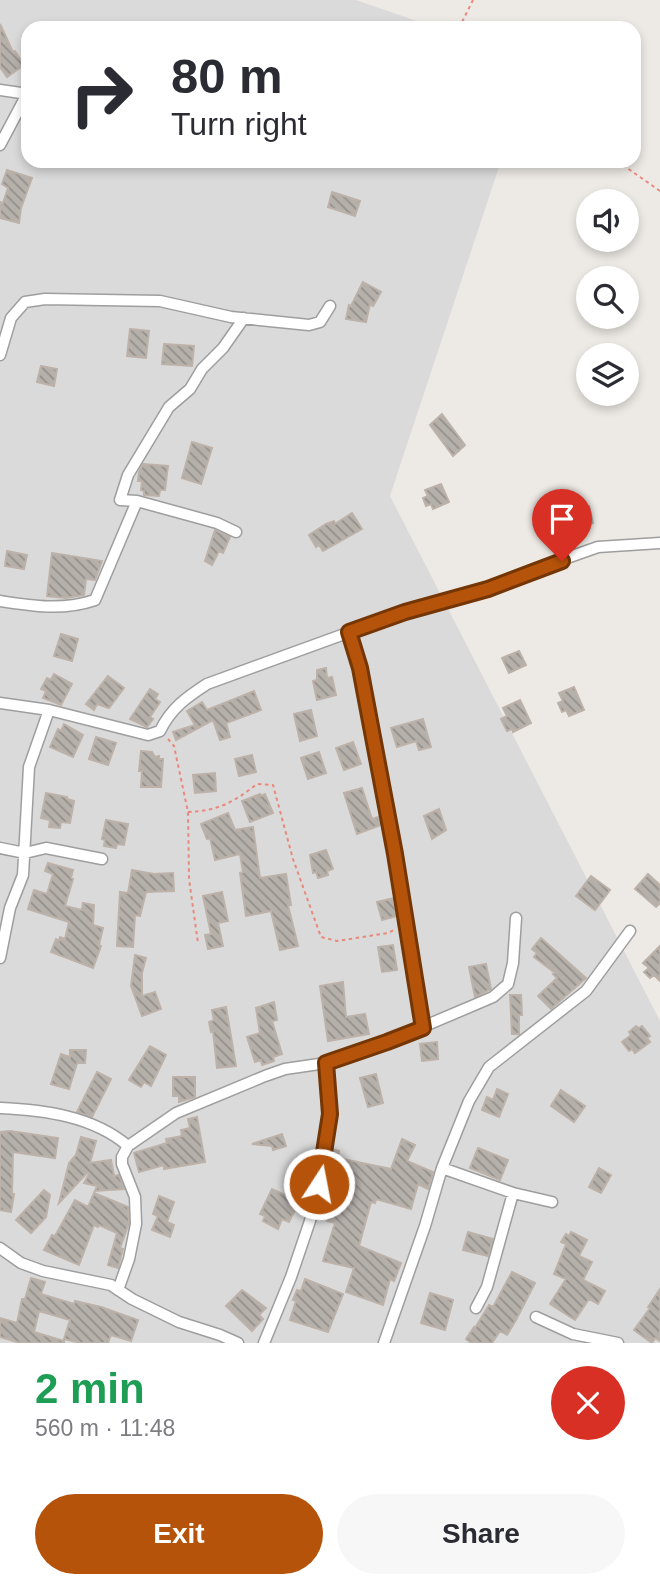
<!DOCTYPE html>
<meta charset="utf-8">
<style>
:root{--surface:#fff;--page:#f7f7f7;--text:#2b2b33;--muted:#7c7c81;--accent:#b45309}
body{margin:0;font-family:Arial,sans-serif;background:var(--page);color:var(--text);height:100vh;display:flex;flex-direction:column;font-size:26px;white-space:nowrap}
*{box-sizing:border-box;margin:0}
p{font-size:23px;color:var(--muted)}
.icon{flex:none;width:38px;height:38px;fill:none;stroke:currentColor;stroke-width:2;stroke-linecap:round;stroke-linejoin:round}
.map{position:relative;height:1343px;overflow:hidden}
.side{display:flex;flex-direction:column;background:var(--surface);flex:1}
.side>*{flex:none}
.top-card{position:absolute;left:21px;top:21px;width:620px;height:147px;border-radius:21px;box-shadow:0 4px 10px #0003;background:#fff;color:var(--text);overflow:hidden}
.fabs{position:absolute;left:576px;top:189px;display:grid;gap:14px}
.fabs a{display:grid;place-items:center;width:63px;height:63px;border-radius:50%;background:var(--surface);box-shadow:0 4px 10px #0003;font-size:35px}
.pin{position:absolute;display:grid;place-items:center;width:60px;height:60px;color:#fff;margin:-72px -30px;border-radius:50% 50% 50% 0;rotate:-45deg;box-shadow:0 0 7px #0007}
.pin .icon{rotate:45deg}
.me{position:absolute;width:77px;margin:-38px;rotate:11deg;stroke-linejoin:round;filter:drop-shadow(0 0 5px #0008)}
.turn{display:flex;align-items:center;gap:24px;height:147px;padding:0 35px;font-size:32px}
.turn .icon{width:91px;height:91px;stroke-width:2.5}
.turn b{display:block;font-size:49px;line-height:60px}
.round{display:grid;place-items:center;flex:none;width:74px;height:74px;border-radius:37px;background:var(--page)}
.overview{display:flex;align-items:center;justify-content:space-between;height:119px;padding:0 35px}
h1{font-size:42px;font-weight:600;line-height:52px;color:#1e9e55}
.primary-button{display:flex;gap:14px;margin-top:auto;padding:14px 35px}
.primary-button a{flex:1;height:80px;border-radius:42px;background:var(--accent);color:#fff;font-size:28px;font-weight:600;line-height:80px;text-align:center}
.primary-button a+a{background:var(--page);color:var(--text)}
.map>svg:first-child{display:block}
</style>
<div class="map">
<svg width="660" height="1343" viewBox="0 0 660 1343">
<defs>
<pattern id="building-back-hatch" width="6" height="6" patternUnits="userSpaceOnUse" patternTransform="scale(1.75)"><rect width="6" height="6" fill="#b6b0ab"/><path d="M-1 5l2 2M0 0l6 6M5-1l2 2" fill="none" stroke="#938f8b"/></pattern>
</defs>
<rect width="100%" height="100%" fill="#edeae5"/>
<path fill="#dbdada" d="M0,0H356L437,28H28V161H501L390,496L660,1021V1343H0Z"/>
<path fill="url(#building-back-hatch)" stroke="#bdb2a9" stroke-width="2" d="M0,24L13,52L15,51L24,65L7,77L0,67Z
M7,170L32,178L21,208L19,223L0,218V202L3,203L8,188L2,184Z
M332,192L360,201L355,216L328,207Z
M363,282L381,292L373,306L370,304L366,322L346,319L349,305L351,306Z
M130,329L149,331L146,358L127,356Z
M164,344L194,346L192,366L162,364Z
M41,366L57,369L54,386L37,382Z
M442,414L465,445L453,456L430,425Z
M192,442L212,448L201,484L182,478Z
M143,464L168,466L165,490H160L159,496L144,495V491L141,490L142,481H138L139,472Z
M441,484L449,502L433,509L431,504L426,506L423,498L428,496L425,490Z
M585,506H589L593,523L589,524L590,528L565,532L561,519L566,518L564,510Z
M352,513L362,529L323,551L319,545L316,547L309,535L326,524L334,521L335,524Z
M215,530L230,537L223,553L219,551L212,565L205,561Z
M7,551L27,555L24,569L5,566Z
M52,553L102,561L95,580L86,579L84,595L66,598L47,596Z
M61,634L78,639L72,661L54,656Z
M519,651L526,665L509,673L502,658Z
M326,668L327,678L332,677L336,695L317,700L313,681L317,680V670Z
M54,674L72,684L61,705L43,698L46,691L41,689L47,678L51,680Z
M108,676L124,688L109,708L97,704L94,710L86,704Z
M574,687L584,710L569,716L566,710L562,712L558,703L563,701L559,693Z
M150,689L158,694L155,699L160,702L150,717L153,719L147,727L130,719Z
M254,691L261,710L226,723L230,737L220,740L213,720L176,740L173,732L195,725L187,711L202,702L207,710Z
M520,700L531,723L513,732L512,729L507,731L501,719L507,716L503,708Z
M311,710L317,736L300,741L294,714Z
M423,719L431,747L419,750L416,741L397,747L391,728Z
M64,724L83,735L73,757L50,747L58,729L61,731Z
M96,737L116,743L108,765L89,759Z
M353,742L361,764L344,770L336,748Z
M141,751L152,752L155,757L159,756V759H163L161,787H141L142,771H139Z
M319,752L326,773L308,779L301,758Z
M252,755L256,772L239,776L235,759Z
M215,773L216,791L195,793L193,775Z
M362,788L372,819L378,817L381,825L357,834L344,793Z
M46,793L67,797V799L74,801L70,823L61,822L60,828L49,827L50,820L41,818Z
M260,794L261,796L265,794L273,813L250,822L242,801Z
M439,809L446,830L432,839L424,816Z
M228,813L235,830L253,827L260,878L286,874L291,905H288L298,946L280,950L271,911L246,916L240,873L243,872L240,854L215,860L210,838L207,839L201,824Z
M106,820L128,824L124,845L117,844L116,848L104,846L105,840L102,839Z
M326,850L333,869L327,871L328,875L318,878L316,872L313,873L310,855Z
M48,863L73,870L71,878L73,879L65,906L82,910L83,903L94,905L93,925L103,928L99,945L101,946L93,968L51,952L56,939L59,941L60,937L65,939L69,922L28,909L34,890L47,894L53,874L45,871Z
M132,870L154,874L173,873L174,891L146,892L140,916L135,915L133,947L117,946L120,892L128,893Z
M648,874L660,885V903L656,907L635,889Z
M591,876L610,890L595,910L576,896Z
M222,892L228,921L218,923L223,946L208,949L205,935L211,934L203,896Z
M394,898L397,916L382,920L377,902Z
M541,938L586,978L551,1009L538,996L557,978L553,974L555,973L534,957L537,953L532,949Z
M393,945L397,970L382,972L378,947Z
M660,946V981L654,975L650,978L644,972L649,968L643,963Z
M135,955L146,958L142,973V996L155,992L161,1009L142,1016L131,986Z
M486,964L491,989L475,997L469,967Z
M343,982L346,1017L365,1014L369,1034L328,1041L320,986Z
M510,995H521L522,1015H519V1034H512Z
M274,1002L277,1020L272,1021L282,1054L273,1057L274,1061L262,1065L261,1060L255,1062L247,1037L260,1033L256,1008Z
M226,1007L236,1066L217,1068L213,1031L211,1032L209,1022L214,1020L212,1010Z
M636,1026L639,1028L642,1026L650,1036L647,1038L650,1042L635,1053L632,1049L629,1051L622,1042L631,1035L629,1032Z
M437,1042L438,1059L422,1061L420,1044Z
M150,1046L166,1055L151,1086L144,1082L141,1087L129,1080Z
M70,1050H86L85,1063H77L69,1089L51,1084L61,1054L70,1057Z
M97,1072L111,1079L92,1117L77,1112Z
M376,1074L383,1103L368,1107L360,1078Z
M173,1077H195V1097L179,1102V1096H173Z
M497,1089L508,1094L499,1117L482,1110L487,1097L493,1100Z
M561,1090L585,1106L574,1122L551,1106Z
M197,1117L205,1162L164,1169V1165L139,1172L134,1153L167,1143L166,1139L182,1136L181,1130L190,1128L188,1119Z
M10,1131L58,1138L55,1158L13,1152L12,1194H14L11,1212L0,1210V1132Z
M282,1134L286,1146L273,1150L272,1146L252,1144Z
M81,1137L96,1141L90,1163L111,1160L114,1176L119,1175L124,1189L95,1191L97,1186L84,1183L89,1174L87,1173L59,1203L69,1163L76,1155Z
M402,1139L415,1145L407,1161L433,1172L428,1189L418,1184L411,1209L376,1199L375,1203L371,1202L359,1246L401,1263L394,1281L390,1279L383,1305L346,1292L354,1268L323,1261L335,1223L327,1221L334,1195L345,1198L350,1178L328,1173L332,1149L339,1151L338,1158L391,1169Z
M478,1148L508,1160L500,1180L470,1168Z
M294,1164L313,1169L310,1191L300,1188L291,1206L296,1208L289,1222L282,1219L278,1229L263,1221L265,1216L260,1214L272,1189L285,1195Z
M599,1168L611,1175L601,1193L589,1187Z
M44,1190L50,1195L46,1217L31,1233L16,1220Z
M94,1193L128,1207L129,1223L120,1248L123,1249L118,1268L108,1265L117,1233L99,1225L98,1227L94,1225L79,1265L44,1250L52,1235L55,1236L75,1200L88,1207Z
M159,1196L174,1202L167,1222L174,1225L170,1237L152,1230L158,1216L153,1214Z
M468,1232L493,1239L488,1256L463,1250Z
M571,1232L587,1240L579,1256L592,1262L583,1280L605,1291L598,1304L589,1299L575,1320L550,1304L566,1279L554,1274L566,1244L561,1242L566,1234L569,1236Z
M512,1272L535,1283L516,1320L507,1335L500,1331L492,1343H471L466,1339L474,1327L475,1328L489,1305L493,1307Z
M31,1278L45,1282L41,1294L74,1304L75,1301L101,1307L138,1320L131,1341L111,1335L108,1343H80L64,1339L70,1320L39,1311L34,1332L64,1341V1343H20L0,1337V1318L17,1323L22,1299H25Z
M305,1279L343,1294L328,1332L290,1320L296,1301L293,1300L297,1290L301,1291Z
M660,1289V1341L655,1338L652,1343L634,1330L650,1308L648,1307Z
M242,1290L266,1308L259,1315L263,1319L252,1331L226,1306Z
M430,1293L453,1300L445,1330L421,1323Z"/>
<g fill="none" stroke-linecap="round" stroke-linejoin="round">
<g stroke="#9e9e9e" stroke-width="13">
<path id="street" d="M0,90L28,94
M0,145L27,94
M0,355L11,318L25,302L45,299L160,301L231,317L309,325L320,322L330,306
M137,501L120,500L128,475L169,407L190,389L202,369L223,348L244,318
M0,601C32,606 63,611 95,600L137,501L217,523L236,532
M349,633L360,669L395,854L423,1028
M0,703L49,710L148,735L160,731C171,708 187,697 207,684L405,612L488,589L527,572L598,547L660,543
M0,848L25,853L46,848L102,859
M0,958L10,908L23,875L29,767L49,710
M0,1108C44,1110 93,1116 128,1146
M442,1168L513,1193L552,1202
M0,1248L21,1263L43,1271L111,1285L132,1299L179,1322L220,1335L238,1343
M118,1290L129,1259L136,1224L135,1197L122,1164V1157L128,1146L176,1113L265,1076L285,1069L326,1063L387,1042L493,997L508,984L513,963L516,918
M476,1308L487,1287L513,1193
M536,1317L573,1334L618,1343
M264,1343L291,1277L314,1209L330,1113L326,1063
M384,1343L425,1226L442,1168L469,1101L489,1067L586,991L630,931"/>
</g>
<path stroke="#e8897b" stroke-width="2" stroke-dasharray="3.5 3.5" stroke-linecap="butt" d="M459,28L473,0
M617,161L660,191
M168,739L174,746L188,812L189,879L198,943
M188,812C218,811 234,802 257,784L273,785L293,859L321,937L337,941L388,933L396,929"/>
<use href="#street" stroke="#fff" stroke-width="10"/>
</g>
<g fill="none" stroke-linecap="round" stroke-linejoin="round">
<g stroke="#753606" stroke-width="18">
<path id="route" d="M319,1184L330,1114L326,1063L387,1042L423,1028L395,854L360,668L349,632L405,612L488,589L562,561"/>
</g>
<use href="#route" stroke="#b45309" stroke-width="12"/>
</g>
</svg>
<div class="fabs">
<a><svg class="icon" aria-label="sound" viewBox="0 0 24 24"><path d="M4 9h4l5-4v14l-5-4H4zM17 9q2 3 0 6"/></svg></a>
<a><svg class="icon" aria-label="search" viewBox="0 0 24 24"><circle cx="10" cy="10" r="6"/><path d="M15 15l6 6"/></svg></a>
<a><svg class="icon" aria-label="layers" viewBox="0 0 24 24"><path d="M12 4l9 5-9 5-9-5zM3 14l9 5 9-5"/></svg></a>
</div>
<div class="pin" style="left:562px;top:561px;background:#d93025"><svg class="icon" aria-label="arrive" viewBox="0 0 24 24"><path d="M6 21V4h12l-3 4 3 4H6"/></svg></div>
<svg class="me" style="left:319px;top:1184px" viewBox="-20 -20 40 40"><circle r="17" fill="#b45309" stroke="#fff" stroke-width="3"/><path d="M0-11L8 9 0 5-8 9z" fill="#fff"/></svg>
<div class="top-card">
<div class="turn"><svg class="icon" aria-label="right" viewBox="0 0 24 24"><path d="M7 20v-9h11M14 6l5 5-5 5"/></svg><div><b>80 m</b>Turn right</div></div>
</div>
</div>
<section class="side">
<div class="overview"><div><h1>2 min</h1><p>560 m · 11:48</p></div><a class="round" style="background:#d93025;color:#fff"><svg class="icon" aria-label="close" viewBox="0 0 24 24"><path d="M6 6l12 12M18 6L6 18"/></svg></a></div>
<div class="primary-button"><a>Exit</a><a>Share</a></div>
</section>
